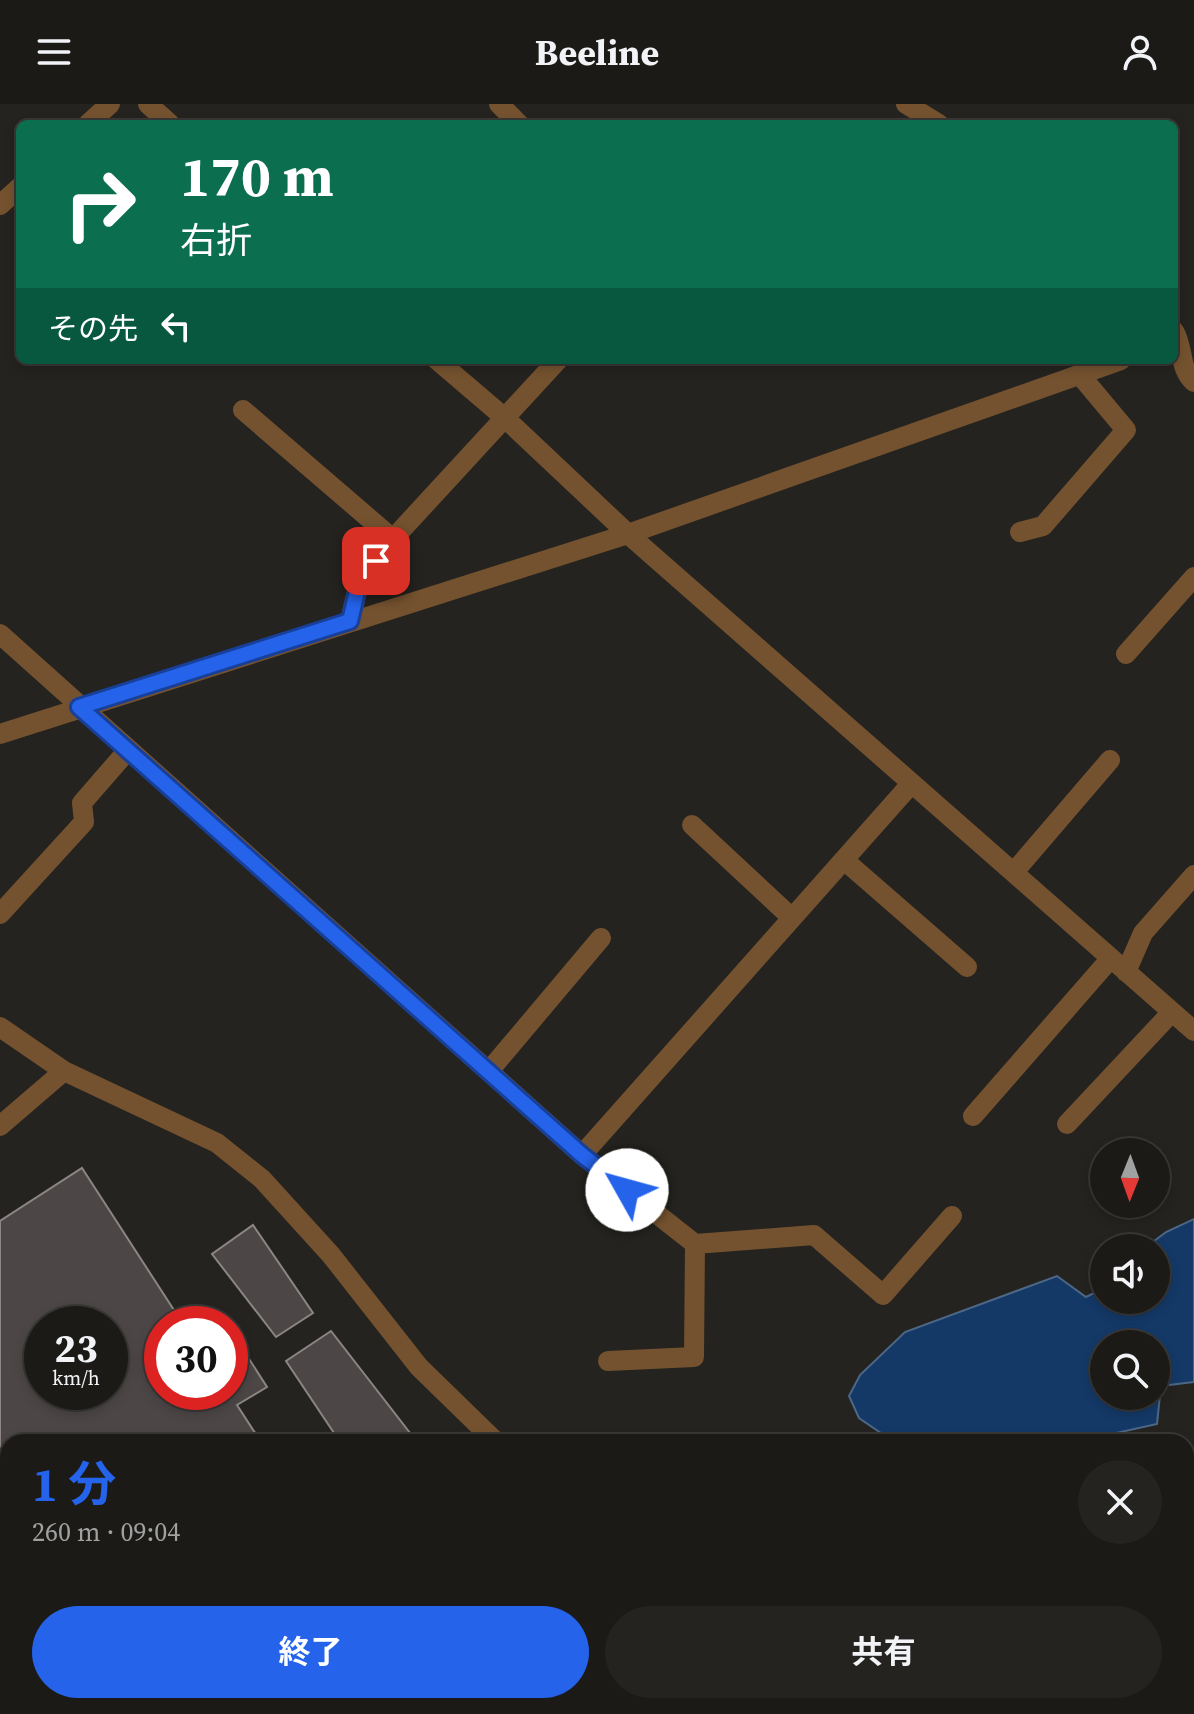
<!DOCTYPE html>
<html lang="ja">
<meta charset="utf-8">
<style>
:root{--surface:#1b1a17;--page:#242320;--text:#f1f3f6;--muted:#a0a1a1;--line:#393836;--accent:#2563eb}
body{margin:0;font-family:"Source Serif 4","Noto Sans JP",serif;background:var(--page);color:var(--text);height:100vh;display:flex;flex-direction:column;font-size:30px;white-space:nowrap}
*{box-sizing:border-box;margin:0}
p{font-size:26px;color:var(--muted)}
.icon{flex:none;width:44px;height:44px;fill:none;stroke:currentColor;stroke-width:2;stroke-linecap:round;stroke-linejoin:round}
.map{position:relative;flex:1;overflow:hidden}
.panel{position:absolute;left:0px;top:1330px;width:1194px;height:280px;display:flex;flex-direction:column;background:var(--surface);border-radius:24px 24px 0 0;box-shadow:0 4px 12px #0003,0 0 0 2px var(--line)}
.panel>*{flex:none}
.top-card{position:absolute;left:16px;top:16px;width:1162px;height:244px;border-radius:12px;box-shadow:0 4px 12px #0003,0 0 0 2px var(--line);background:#0b6e4f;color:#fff;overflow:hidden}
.needle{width:52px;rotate:181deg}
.fabs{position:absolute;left:1090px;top:1034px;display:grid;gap:16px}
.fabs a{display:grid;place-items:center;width:80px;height:80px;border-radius:50%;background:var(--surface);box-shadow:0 4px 12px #0003,0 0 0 2px var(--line);font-size:40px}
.speed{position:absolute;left:24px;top:1202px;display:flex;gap:16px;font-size:40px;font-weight:700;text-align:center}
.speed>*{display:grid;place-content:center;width:104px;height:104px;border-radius:50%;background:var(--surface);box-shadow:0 4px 12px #0003,0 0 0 2px var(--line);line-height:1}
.speed small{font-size:20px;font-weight:400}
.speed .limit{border:12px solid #d22;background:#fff;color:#111}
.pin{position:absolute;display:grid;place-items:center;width:68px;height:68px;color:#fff;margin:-34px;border-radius:16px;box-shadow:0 4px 12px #0006}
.me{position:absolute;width:88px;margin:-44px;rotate:308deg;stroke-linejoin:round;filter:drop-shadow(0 0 6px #0008)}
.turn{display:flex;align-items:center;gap:28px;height:168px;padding:0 32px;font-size:36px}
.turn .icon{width:104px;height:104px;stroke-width:2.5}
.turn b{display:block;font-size:56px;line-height:68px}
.then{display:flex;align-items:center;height:76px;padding:0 32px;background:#0003;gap:16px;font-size:30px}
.round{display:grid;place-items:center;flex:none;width:84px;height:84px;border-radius:42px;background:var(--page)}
.head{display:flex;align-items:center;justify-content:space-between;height:136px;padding:0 32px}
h1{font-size:48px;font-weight:700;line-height:60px;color:var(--accent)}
.primary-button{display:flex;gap:16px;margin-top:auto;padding:16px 32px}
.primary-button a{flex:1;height:92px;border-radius:48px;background:var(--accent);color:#fff;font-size:32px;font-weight:700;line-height:92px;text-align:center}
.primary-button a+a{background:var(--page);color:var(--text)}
header{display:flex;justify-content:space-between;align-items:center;height:104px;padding:0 32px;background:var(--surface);font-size:36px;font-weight:700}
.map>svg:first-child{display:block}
</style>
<header><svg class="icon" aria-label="menu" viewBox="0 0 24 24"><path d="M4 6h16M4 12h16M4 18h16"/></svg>Beeline<svg class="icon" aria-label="person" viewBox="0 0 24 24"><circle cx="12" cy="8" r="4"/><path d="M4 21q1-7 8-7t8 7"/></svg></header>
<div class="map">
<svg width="1194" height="1610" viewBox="0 0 1194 1610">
<rect width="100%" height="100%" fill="#24231f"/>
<path fill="#143967" stroke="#4d6786" stroke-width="2" fill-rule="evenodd" d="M1194,1115V1278L1161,1282L1157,1320L1076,1338H894L859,1314L849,1292L860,1271L905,1228L1057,1172L1086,1193L1104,1184V1196H1156V1144H1145L1166,1128ZM1104,1240H1156V1292H1104Z"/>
<path fill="#4c4746" stroke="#8b8684" stroke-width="2" fill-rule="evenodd" d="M82,1064L183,1220H162V1288H230V1225L267,1283L237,1301L261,1338H8V1602H16L0,1610V1117ZM42,1220H110V1288H42Z
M253,1121L313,1209L276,1233L212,1150Z
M331,1227L417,1338H340L286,1257Z
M1186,1433L1194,1478V1494L1186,1496Z
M1186,1496L1194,1610H1136L1135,1602H1186Z
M193,1602L225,1603L470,1602L458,1610H181Z
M772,1602H802L790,1610H778Z"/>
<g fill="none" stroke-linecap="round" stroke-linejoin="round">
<path stroke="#74522f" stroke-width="20" d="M148,0L170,20
M499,0L519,20
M906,0L939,20
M88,20L110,0
M0,101L20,83
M1174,227C1184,244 1179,265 1194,278
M437,256L506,315L628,430L1194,927
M243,306L393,435
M1020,428L1043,422L1126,326L1080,271
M350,517L359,479L393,435L558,256
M0,530L582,1051L695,1140L814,1131L883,1191L952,1112
M1126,550L1194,473
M0,630L628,430L1121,256
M692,721L792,814
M844,756L967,863
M1014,768L1110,656
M0,810L84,718L82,699L128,646
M1126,868L1143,829L1194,771
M0,923L64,967L217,1039L262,1075L331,1151L419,1263L496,1338
M489,967L601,834
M973,1012L1111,854
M1067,1020L1172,908
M0,1022L64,967
M582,1051L911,680
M608,1257L694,1253L695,1140
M1186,1376H1194
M107,1610L119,1602"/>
</g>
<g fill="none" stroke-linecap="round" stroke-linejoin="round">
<g stroke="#184099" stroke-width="20">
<path id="route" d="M376,457L359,479L350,517L79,603L582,1051L627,1086"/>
</g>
<use href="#route" stroke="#2563eb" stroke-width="14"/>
</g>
</svg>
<div class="fabs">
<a><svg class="needle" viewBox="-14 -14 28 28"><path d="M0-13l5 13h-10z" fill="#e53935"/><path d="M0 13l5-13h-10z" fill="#a0a1a1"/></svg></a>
<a><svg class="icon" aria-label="sound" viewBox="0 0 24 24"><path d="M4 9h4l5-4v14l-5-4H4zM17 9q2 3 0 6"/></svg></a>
<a><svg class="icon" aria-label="search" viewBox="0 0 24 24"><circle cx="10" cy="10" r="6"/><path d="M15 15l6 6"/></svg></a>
</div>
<div class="speed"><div>23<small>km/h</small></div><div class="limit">30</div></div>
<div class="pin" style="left:376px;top:457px;background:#d93025"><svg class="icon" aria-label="arrive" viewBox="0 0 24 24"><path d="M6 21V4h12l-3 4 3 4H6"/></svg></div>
<svg class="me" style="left:627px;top:1086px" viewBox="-20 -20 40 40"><circle r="19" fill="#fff"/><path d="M0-13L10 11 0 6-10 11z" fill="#2563eb"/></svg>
<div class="top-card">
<div class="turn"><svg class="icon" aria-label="right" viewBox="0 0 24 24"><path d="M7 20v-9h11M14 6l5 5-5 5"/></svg><div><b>170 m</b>右折</div></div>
<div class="then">その先<svg class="icon" aria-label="left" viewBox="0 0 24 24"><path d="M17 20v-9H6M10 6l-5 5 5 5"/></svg></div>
</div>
<section class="panel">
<div class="head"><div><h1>1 分</h1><p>260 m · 09:04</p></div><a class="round"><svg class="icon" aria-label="close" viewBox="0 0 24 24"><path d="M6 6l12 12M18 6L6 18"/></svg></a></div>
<div class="primary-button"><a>終了</a><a>共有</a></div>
</section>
</div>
